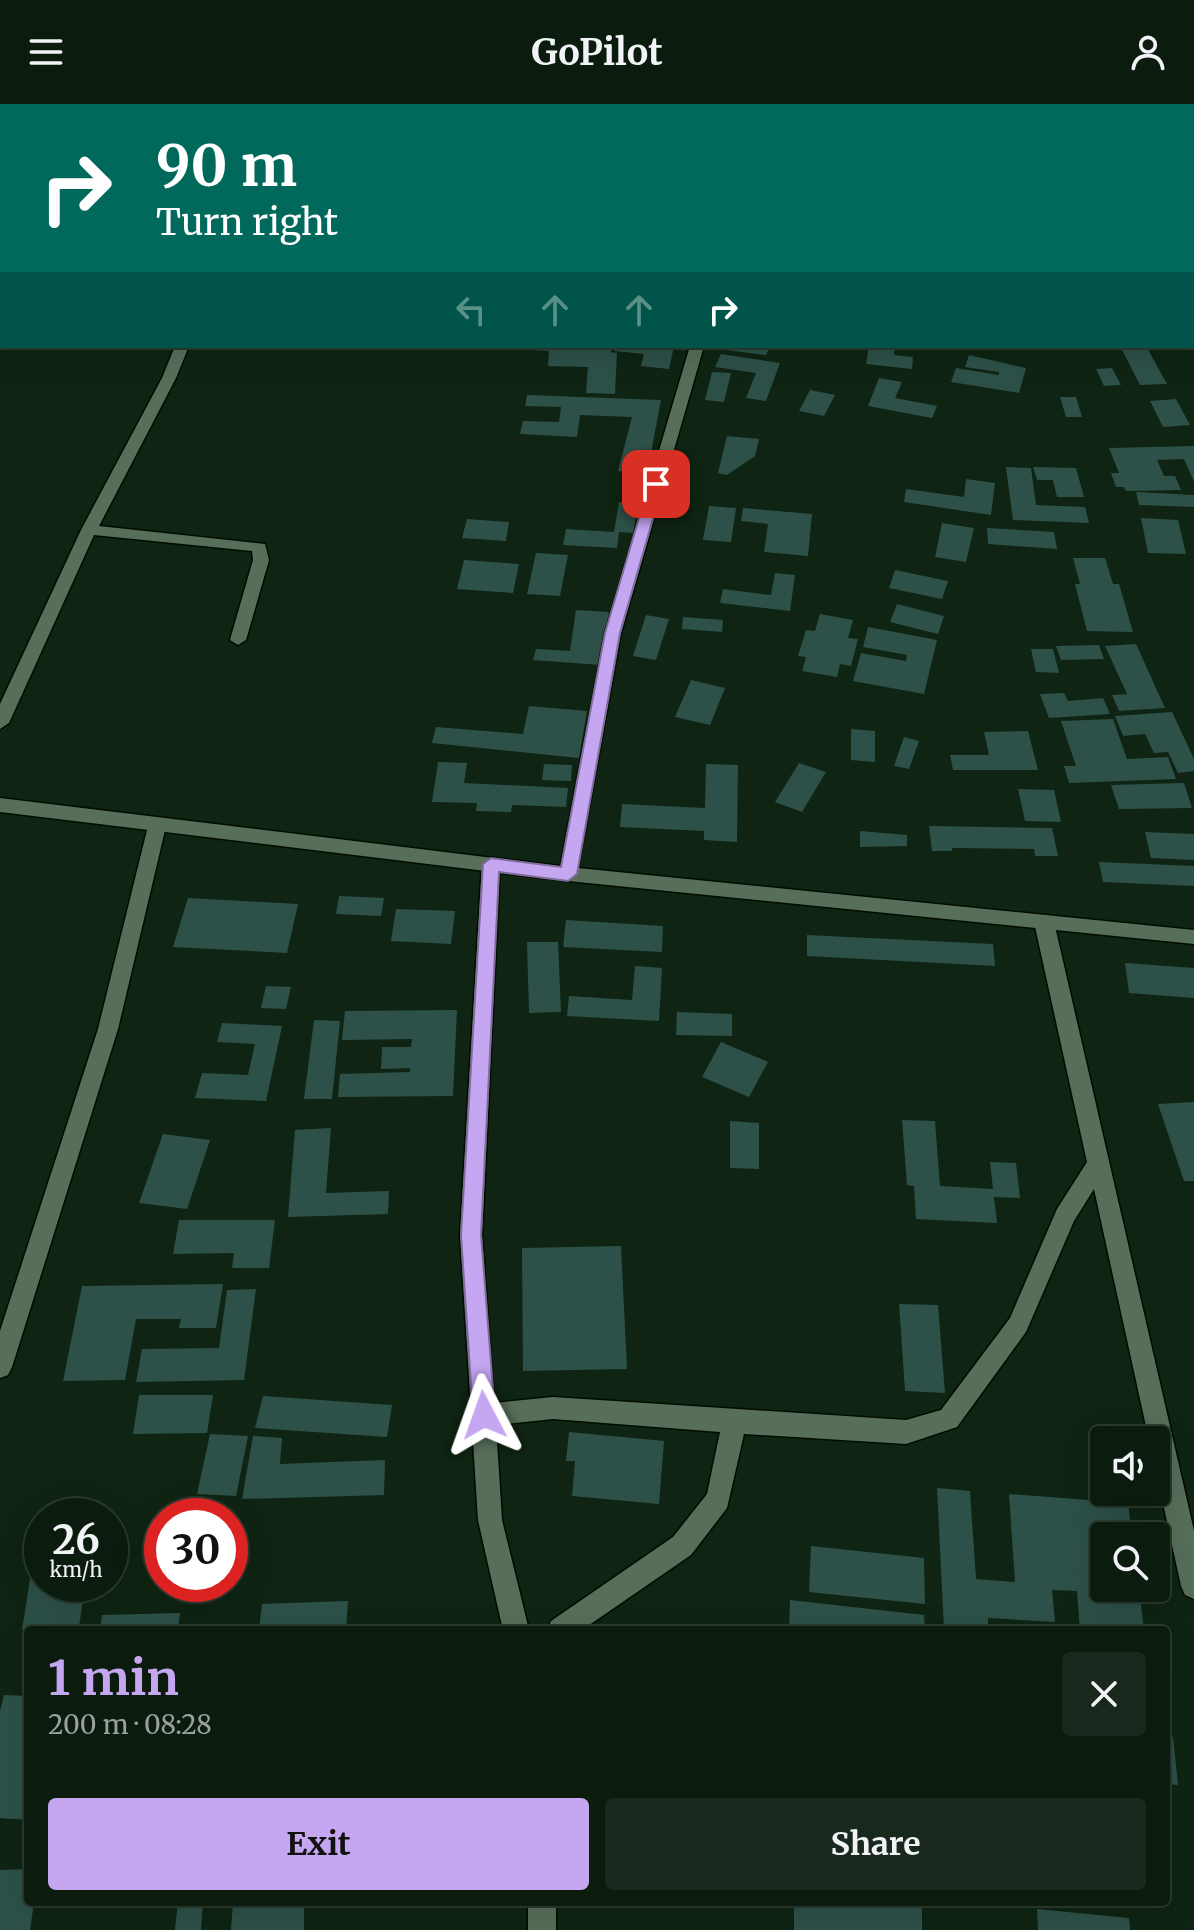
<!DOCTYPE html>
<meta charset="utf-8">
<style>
:root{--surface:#0b1b0e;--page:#19281c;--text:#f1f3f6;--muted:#9aa19e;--line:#2b392e;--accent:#c5a7f1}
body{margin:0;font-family:Merriweather,serif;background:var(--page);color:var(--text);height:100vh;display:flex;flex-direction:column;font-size:30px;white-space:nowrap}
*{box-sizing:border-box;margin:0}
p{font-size:26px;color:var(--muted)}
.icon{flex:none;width:44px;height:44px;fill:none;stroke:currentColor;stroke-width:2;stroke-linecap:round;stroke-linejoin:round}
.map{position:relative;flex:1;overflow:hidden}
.sheet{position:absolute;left:24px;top:1522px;width:1146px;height:280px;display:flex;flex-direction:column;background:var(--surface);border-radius:8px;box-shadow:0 8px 32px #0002,0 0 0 2px var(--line)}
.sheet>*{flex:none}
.guide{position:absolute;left:0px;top:0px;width:1194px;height:244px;box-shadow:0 8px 32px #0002,0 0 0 2px var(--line);background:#00695c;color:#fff;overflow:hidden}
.fabs{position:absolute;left:1090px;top:1322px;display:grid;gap:16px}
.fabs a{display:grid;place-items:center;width:80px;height:80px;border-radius:8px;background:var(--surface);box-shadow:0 8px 32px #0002,0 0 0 2px var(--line);font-size:40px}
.speed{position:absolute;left:24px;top:1394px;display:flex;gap:16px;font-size:40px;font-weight:700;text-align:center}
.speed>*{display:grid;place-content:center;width:104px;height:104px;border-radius:50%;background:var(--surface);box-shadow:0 8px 32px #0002,0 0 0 2px var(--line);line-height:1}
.speed small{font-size:20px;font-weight:400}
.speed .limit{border:12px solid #d22;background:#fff;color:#111}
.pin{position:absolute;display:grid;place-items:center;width:68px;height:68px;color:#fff;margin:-34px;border-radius:16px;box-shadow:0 4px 12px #0006}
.me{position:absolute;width:88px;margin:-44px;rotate:356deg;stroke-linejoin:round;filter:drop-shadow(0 0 6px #0008)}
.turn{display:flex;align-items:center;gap:28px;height:168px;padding:0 24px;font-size:36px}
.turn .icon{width:104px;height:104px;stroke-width:2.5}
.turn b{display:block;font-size:56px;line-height:68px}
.lanes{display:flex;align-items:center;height:76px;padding:0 24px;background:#0003;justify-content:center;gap:40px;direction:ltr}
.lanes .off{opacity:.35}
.round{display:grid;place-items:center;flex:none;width:84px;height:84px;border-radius:8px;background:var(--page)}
.overview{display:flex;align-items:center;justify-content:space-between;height:136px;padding:0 24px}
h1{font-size:48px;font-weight:700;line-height:60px;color:var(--accent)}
.cta{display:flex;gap:16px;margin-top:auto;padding:16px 24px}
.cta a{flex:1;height:92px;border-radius:8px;background:var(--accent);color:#111;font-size:32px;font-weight:700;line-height:92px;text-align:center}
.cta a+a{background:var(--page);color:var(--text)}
header{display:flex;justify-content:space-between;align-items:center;height:104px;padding:0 24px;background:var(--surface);font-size:36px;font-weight:700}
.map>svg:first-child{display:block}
</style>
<header><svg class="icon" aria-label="menu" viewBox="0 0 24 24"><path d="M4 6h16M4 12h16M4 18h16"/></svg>GoPilot<svg class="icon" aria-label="person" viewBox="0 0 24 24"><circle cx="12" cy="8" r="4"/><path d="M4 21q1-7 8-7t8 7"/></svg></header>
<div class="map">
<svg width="1194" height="1826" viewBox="0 0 1194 1826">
<rect width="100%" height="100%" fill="#0f2412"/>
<path fill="#2d5149" d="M531,242H612L611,248L617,249L615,290L586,289L588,263L548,262L549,247L530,246Z
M616,242H674L669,265L641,262L644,250L614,247Z
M728,242H770L766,251L726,246Z
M869,242H895L894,251L913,253L912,265L866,260Z
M1120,242H1146L1167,280L1140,281Z
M721,250L780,259L766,297L746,294L756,269L715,263Z
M969,251L1026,264L1019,289L951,278L956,264L999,271V268L965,263Z
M1112,264L1121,281L1104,282L1096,265Z
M712,268L731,269L724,298L705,296Z
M879,274L902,278L895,294L937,302L932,314L868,302Z
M810,286L835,291L824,312L799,307Z
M527,291L661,296L647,370L618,367L632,313L580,311L577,333L520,330L523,317L559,318L561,303L525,302Z
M1060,293H1076L1082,313H1066Z
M1176,295L1190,321L1163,323L1150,297Z
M727,332L759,335L755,352L727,371L718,369Z
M1194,342V378L1184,355L1157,356L1164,372H1175L1181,386L1126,387L1124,383H1116L1111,369H1119L1109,344Z
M1006,363L1031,364L1036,401L1085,403L1089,419L1013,416Z
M1033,363L1076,364L1084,393H1057L1053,376H1037Z
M966,375L995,379L991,411L904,398L906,385L964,393Z
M1136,388L1194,391V403L1139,401Z
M619,398L638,399L633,429L619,428L617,444L563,441L566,425L614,428Z
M709,402L736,404L731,438L703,436Z
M743,404L812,410L808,452L764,448L768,420L741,417Z
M1141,414L1178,416L1186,450L1148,449Z
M467,415L509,418L506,437L462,434Z
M942,419L974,424L966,458L935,453Z
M987,424L1054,428L1057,445L988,440Z
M536,449L568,451L560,492L527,490Z
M1073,454H1105L1113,480H1119L1133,528L1087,527L1075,480H1080Z
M464,456L519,460L513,489L457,485Z
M895,466L948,477L942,495L889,484Z
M775,469L795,471L790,507L720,499L723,485L771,491Z
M897,500L944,512L938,530L890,518Z
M576,506L609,508L601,561L533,556L536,545L570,547Z
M820,510L853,516L848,534L858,535L851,562L840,560L837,573L802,567L806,553L798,552L806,526L815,527Z
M646,511L669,515L656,556L633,552Z
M683,513L723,516L722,528L682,525Z
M868,523L937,536L924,590L853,577L861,549L906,557L907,551L863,543Z
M1136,540L1165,604L1119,607L1112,591L1127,590L1105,542Z
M1099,541L1104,555L1061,556L1056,542Z
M1031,545H1053L1059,569L1036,568Z
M691,576L725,584L710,621L675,613Z
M1064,589L1068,597L1103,594L1110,610L1049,614L1040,590Z
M529,602L587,607L579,654L432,639L436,623L523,630Z
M1172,608L1194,655V667L1178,669L1168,648L1154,649L1145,630L1123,632L1115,612Z
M1113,615L1127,655L1168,653L1176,675L1069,679L1064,662H1076L1061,617Z
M851,625L875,627V658L851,656Z
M1028,627L1038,666H953L950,651H989L984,628Z
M904,633L919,637L909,665L894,662Z
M438,658L467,659L464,679L568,684L566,703L512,701L511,708L476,707L477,699L432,698Z
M799,659L826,668L802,708L775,698Z
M544,660L572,661L571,677L542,676Z
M706,660L738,661L737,738L704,736V727L620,723L622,700L705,704Z
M1184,679L1192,704L1119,705L1111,681Z
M1018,685L1054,686L1061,718L1025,717Z
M929,722L1052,724L1058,752H1035L1034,745L952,744V747H932Z
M860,727L907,731V742L860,743Z
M1145,728L1194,730V756L1151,754Z
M1099,758L1194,762V782L1103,778Z
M339,792L384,794L381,812L336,810Z
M188,794L298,800L287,849L173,843Z
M396,805L455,807L451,840L391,837Z
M566,816L663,822L662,848L563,843Z
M807,831L993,840L995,862L807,852Z
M527,838H558L561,908L529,909Z
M1125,859L1194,864V894L1129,889Z
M635,862L662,864L659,917L567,912L569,892L632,896Z
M266,882L291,883L286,905L261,904Z
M457,906L453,992L338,993L340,970L410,968V964L381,965L382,943H411L412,935L342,936L345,907Z
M677,908L732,910V932L676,931Z
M314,916L340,917L332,995H304Z
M222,919L282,922L266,997L195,994L202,969L248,971L255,940L217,938Z
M721,938L768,958L749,993L702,973Z
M1194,998V1077H1184L1158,1000Z
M902,1016L935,1017L940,1082L993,1085L990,1058L1016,1059L1020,1094L994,1093L997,1119L916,1115L914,1082L907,1081Z
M730,1017L759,1019V1065L730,1064Z
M331,1024L326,1089L389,1087L388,1110L288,1113L295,1026Z
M163,1030L210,1036L187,1105L139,1099Z
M179,1116H275L269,1164H232L234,1149L173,1150Z
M621,1142L627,1265L523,1267L522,1144Z
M223,1180L216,1224H179L181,1215H136L125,1276L63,1277L82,1182Z
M256,1185L244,1276L136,1278L142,1245L219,1244L227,1186Z
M899,1200L938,1201L945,1289L905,1287Z
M139,1291H213L207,1329L133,1330Z
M263,1292L392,1301L387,1333L255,1324Z
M569,1328L664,1337L659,1400L572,1392L575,1357H566Z
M210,1330L248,1332L236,1392L197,1390Z
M253,1332L282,1334L280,1360L385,1356L384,1391L242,1395Z
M937,1384L970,1387L976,1475L1015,1478L1009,1390L1128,1399L1132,1432H1104V1484H1139L1144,1526H1080L1077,1487L1052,1486L1055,1518L988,1514V1526H944Z
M811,1442L924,1454L925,1500L809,1488Z
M35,1444H42V1480H85L79,1523L22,1526Z
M790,1496L924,1511L925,1526H789Z
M348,1497L346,1526H259L262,1500Z
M180,1509L178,1526H100L102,1511Z
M4,1591L28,1592V1716L0,1714V1607Z
M1166,1632L1173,1633L1178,1681L1166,1680Z
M28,1765V1798H34L30,1826H0V1766Z
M178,1798H203L201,1826H175Z
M233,1798H304V1826H231Z
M794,1798H922V1826H794Z
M1037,1805L1129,1814L1130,1826H1038Z"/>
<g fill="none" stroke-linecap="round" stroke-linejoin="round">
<g stroke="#000c01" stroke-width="3">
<path id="minor" d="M1192,196H1194V204H1192Z
M0,224H2V232H0Z
M175,242H189L176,274L99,422L265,440L269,456L246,536L238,541L230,536L253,456L252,447L94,431L9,619L0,625V600L81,426L162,274Z
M690,242H704L621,529L577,770L568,777L559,770L605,529Z
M157,715L166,722L118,925L12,1263L8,1271L0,1274V1227L98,925L148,722Z
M491,753L500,760L482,1131L494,1299L553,1293L906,1316L941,1306L1010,1214L1057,1105L1087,1058L1034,818L1037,813H1051L1054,818L1194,1427V1495L1185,1491L1181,1482L1156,1367V1336H1149L1094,1085L1074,1117L1026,1228L957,1323L906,1340L744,1330L727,1404L691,1451L582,1526H547L551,1517L673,1433L707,1390L720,1328L553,1315L496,1321L502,1416L529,1526H503L478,1416L460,1131L482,760Z
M528,1798H556V1826H528Z"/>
</g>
<g stroke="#000c01" stroke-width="3">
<path id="tertiary" d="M0,694L568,763L1194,826V840L568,777L0,708Z"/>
</g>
<use href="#minor" fill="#576e59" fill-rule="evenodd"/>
<use href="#tertiary" fill="#576e59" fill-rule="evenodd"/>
</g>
<path fill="#c5a7f1" stroke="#806d9d" stroke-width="2" d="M656,375L663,380L620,529L577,770L568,777L499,768L481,1131L495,1311L491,1318L484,1321L476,1318L473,1311L461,1131L483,760L491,754L561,763L605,529L649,380Z"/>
</svg>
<div class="fabs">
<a><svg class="icon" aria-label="sound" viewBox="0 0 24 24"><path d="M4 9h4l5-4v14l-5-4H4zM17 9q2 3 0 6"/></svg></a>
<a><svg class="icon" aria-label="search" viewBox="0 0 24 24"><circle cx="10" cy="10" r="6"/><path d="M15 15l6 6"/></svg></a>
</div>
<div class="speed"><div>26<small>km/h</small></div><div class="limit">30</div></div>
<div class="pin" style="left:656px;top:380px;background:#d93025"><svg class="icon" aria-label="arrive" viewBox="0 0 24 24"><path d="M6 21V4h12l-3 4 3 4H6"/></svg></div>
<svg class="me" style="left:484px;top:1311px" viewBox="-20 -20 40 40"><path d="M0-17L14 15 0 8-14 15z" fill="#c5a7f1" stroke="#fff" stroke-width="4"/></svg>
<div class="guide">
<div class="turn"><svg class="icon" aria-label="right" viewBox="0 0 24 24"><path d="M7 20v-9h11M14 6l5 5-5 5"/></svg><div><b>90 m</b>Turn right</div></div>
<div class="lanes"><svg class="icon off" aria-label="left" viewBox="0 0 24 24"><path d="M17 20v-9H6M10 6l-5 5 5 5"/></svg><svg class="icon off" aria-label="ahead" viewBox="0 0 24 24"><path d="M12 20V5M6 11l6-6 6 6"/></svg><svg class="icon off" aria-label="ahead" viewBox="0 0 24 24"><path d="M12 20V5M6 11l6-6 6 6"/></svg><svg class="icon" aria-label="right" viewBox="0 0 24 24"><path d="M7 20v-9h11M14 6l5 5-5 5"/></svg></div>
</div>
<section class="sheet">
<div class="overview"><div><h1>1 min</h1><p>200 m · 08:28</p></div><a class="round"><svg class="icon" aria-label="close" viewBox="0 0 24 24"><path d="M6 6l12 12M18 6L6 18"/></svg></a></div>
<div class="cta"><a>Exit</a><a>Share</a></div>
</section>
</div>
